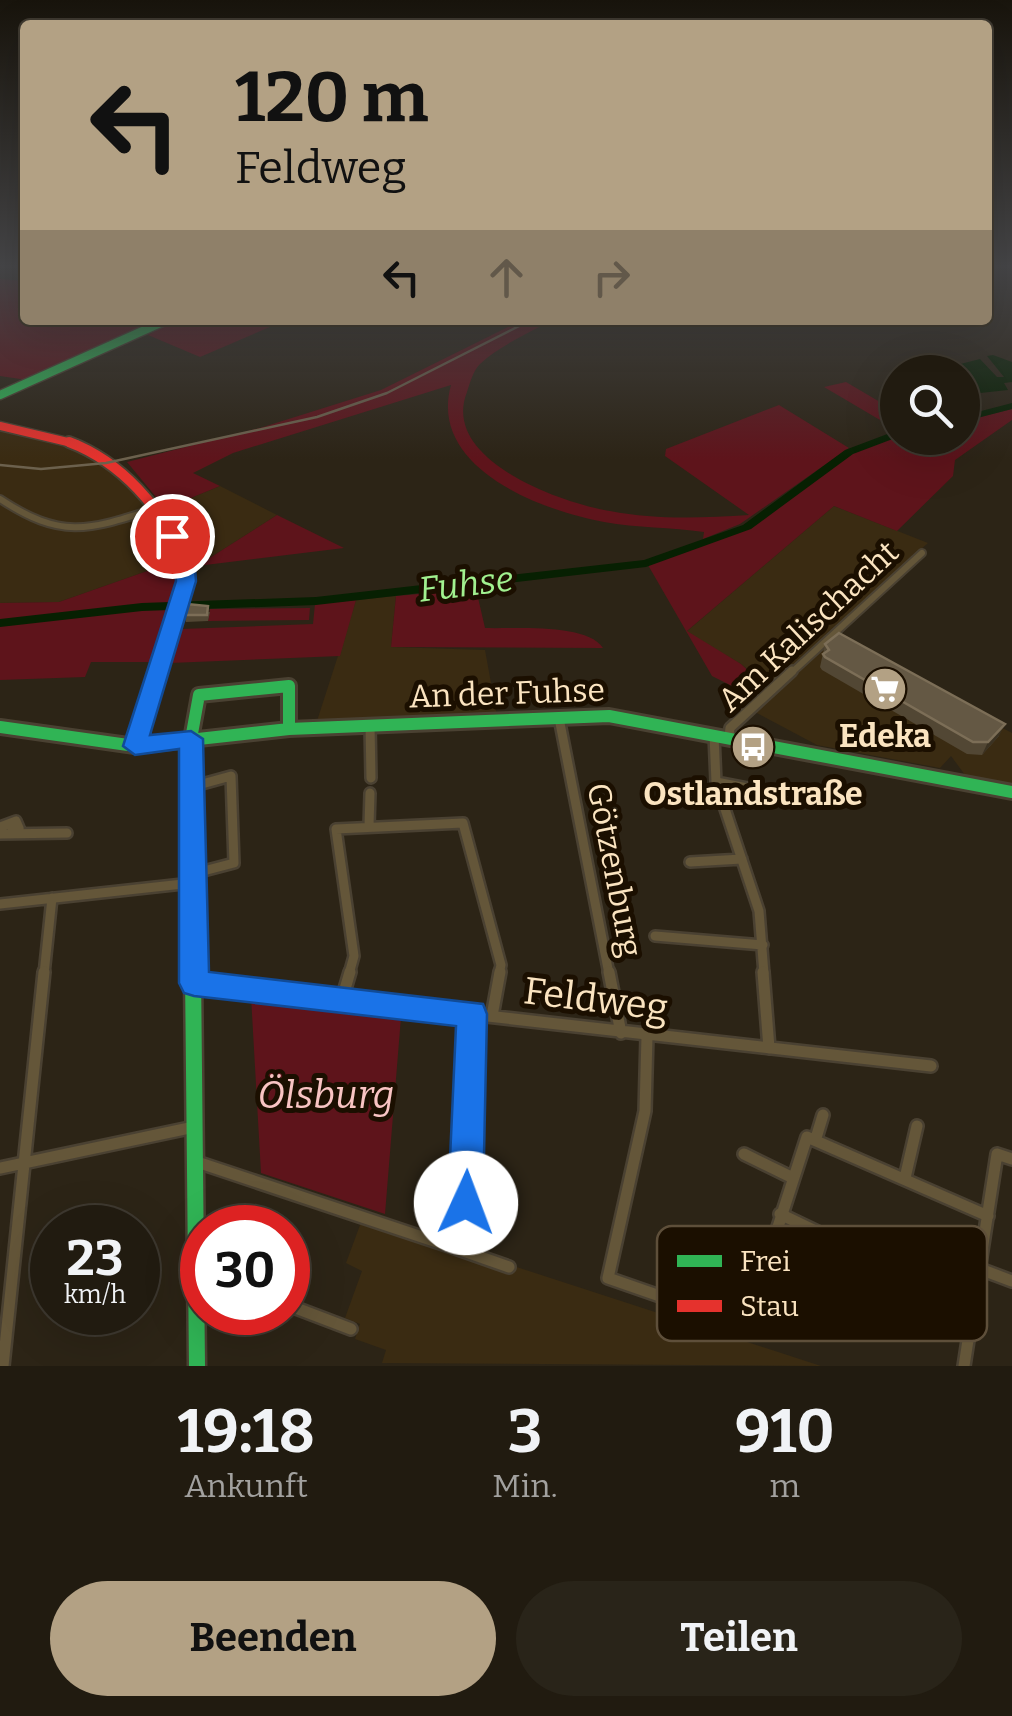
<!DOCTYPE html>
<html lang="de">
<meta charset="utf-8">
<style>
:root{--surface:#211b10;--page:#292419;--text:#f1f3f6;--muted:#a2a19f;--line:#3e3930;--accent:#b3a184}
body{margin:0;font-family:Bitter,serif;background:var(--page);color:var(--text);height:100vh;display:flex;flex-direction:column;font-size:38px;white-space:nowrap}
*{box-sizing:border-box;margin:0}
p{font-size:32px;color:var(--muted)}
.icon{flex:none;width:55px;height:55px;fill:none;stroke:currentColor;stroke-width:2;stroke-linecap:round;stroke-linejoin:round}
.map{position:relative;height:1366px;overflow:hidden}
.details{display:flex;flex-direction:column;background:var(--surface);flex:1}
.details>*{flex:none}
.guide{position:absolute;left:20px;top:20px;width:972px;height:305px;border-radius:10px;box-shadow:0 10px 40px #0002,0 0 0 2px var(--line);background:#b3a184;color:#111;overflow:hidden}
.controls{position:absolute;left:880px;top:355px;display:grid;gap:20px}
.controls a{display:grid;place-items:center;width:100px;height:100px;border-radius:50%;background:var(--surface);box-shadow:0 10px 40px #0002,0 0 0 2px var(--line);font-size:50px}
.speed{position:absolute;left:30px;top:1205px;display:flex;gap:20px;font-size:50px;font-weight:700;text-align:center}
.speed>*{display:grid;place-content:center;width:130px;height:130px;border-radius:50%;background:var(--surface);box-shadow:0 10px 40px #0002,0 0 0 2px var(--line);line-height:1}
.speed small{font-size:25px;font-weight:400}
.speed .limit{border:15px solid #d22;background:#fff;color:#111}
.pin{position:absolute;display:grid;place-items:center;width:85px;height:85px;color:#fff;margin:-42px;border:5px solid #fff;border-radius:50%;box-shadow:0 2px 10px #0007}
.me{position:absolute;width:110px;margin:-55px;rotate:2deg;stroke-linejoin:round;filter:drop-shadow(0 0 8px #0008)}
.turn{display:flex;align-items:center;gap:35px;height:210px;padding:0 50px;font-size:45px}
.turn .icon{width:130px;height:130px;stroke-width:2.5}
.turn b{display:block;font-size:70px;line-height:85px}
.lanes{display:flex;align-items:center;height:95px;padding:0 50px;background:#0003;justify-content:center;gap:50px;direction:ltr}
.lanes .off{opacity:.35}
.eta{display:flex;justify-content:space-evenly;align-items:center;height:170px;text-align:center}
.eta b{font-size:60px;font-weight:700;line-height:70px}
.cta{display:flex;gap:20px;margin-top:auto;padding:20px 50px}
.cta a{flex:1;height:115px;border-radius:60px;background:var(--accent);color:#111;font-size:40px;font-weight:700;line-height:115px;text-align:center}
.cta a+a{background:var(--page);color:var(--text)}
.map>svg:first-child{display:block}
</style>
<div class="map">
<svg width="1012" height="1366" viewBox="0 0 1012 1366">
<rect width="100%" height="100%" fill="#2c2416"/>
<path fill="#3a2b12" d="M0,429L99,453L129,481L174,548L150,570L59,602L0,603Z
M220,486L277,515L197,566L184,533L164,509Z
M834,506L928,543L825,635L1012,733V787L968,779L951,756L940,768L817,745L755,712L775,692L741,664L686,632Z
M396,596L391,647L485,650L497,716L316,724L356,600Z
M363,1217L821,1366L382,1363L386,1350L355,1339L360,1324L345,1318L362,1271L346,1263Z"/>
<path fill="#5e141b" d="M0,279L25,281V320H164L27,380L0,376Z
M175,320H286L200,357L148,335Z
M522,320H552C529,333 499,346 480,364C473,371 470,383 467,392C440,460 561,503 610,511C656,520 702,518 749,515L665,456L666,449L779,405L849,448L740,524L703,539L704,532C671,527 637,528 604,522C539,510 428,467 451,385L233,453L193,473L220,486L164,509L167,496L156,497L127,462L260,428L381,390Z
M846,382L897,412V430L824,387Z
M1012,409V420L955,460L953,476L897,531L834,506L687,631L741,664L766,687L756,698L712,676L648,565L749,528L850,454L897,435L962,438L963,421Z
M277,515L344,548L197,566Z
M174,548L181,572L151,662H91L85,677L0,680V603L59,602L150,570Z
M476,589L485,628C515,629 587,623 603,648L391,647L396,596Z
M356,600L340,656L170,663L181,629L313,624L315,604Z
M310,608L309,620L208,621L210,609Z
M251,996L401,1017L385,1214L261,1173Z"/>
<path fill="#072002" d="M993,355L1012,362V382L1004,383L1008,390L980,393L963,383L962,372H929L980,359L997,377H1004L987,356Z"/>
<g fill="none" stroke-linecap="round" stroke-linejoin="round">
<path fill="#072002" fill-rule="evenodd" d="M1012,403V409L962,422V416Z
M898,430V437L853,454L751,529L646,567L316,605L142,611L0,627V619L142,603L316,597L644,560L743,525L845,450Z"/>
<g stroke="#4a4132" stroke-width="10">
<path id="street-far2" d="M0,499C61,539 87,531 154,509
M790,674L922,553"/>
</g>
<g stroke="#4a4132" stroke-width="14">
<path id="street-far1" d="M559,718L609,974
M370,725L371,778
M714,735L716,782L759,911L764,974
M729,736L730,728L792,671
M716,782L828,803
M191,787L231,776L234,863L192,874
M674,799L721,795
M369,826L370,793
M0,827L16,821L19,828L10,833
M0,834L67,833
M690,862L742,859
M0,904L192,883
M655,936L763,945
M44,974L52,898
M349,974L354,956L336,829L463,823L501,965L499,974"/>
</g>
<g stroke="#4a4132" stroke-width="16">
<path id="street" d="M609,972L621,1033
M763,972L769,1048
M194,983L931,1066
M342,999L350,972
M492,1016L500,972
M647,1036L645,1111L608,1278L746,1326L807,1137L988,1216
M816,1138L823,1115
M744,1154L791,1177
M194,1161L452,1247L466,1203L472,1014
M0,1168L194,1127
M905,1178L917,1126
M780,1214L830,1238
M452,1247L509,1267
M980,1269L1012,1281
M761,1277L812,1303
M288,1305L351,1329
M3,1366L44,972
M964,1366L997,1154L1012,1159"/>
</g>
<g stroke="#4a4132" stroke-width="11">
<path id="fast-far3" d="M0,395L167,320"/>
</g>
<g stroke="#4a4132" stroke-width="14">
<path id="fast-far2" d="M157,674L186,581L184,558"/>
</g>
<g stroke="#4a4132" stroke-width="18">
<path id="fast-far1" d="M0,727L135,746L289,729L609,716L1012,792
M135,746L158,671
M193,974L191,739L199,695L289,686V729"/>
</g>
<g stroke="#4a4132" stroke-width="21">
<path id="fast" d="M193,972L197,1366"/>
</g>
<g stroke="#4a4132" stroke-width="11">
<path id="jam-far1" d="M0,426L76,444"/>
</g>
<g stroke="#4a4132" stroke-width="14">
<path id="jam" d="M69,442C122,462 161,508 184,558"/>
</g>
<use href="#street-far2" stroke="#645639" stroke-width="6"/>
<use href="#street-far1" stroke="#645639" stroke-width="9"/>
<use href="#street" stroke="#645639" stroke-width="11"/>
<use href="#fast-far3" stroke="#30b455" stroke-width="8"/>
<use href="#fast-far2" stroke="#30b455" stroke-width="10"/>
<use href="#fast-far1" stroke="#30b455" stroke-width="12"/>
<use href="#fast" stroke="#30b455" stroke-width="16"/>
<use href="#jam-far1" stroke="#e5322d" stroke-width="8"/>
<use href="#jam" stroke="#e5322d" stroke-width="10"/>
<path stroke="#6c614d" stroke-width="2.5" d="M0,465L41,469L106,463L317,417L387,393L531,320"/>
</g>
<path fill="#524734" d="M210,612L208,621L186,622L184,615Z
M825,644L999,736L982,755L967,754L822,670L820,667Z"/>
<path fill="#3b3222" d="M1005,724L999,736L982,755L988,742Z"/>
<path fill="#645844" stroke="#7c6e57" stroke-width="2.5" d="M187,604L208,606L207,615H184Z
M839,633L1005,724L988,742H973L825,657L823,654L829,650L825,644Z"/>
<linearGradient id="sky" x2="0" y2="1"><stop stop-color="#18140c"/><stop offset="0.58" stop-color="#454547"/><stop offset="1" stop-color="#454547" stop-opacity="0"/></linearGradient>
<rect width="1012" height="459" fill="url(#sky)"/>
<path fill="#1a73e8" stroke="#114b97" stroke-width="2.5" d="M172,531L179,532L194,556L196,581L150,735L191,731L203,739L209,972L483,1004L487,1014L483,1203L478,1215L466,1220L453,1215L448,1203L456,1026L194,996L184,993L179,983V749L135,755L123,746L176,581L174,556L163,536Z"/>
<defs>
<g id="supermarket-disc" transform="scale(2.25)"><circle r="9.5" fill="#b3a184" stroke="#1b0f00"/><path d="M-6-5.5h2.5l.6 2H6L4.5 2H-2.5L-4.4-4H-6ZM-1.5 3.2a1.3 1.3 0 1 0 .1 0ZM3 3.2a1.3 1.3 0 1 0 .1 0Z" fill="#fff"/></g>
<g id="bus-disc" transform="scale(2.25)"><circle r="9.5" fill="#b3a184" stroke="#1b0f00"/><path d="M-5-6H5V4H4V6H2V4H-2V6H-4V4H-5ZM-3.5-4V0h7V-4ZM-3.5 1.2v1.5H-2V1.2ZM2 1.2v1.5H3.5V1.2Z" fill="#fff"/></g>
</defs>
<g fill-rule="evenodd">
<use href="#supermarket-disc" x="885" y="689"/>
<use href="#bus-disc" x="753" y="747"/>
</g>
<g text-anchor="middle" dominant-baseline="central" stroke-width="10" stroke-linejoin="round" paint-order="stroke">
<g font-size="32" fill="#fbe4c0" stroke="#1b0f00">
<text transform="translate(808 626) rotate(-43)">Am Kalischacht</text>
<text transform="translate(507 693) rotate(-2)">An der Fuhse</text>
<text transform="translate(615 870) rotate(79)">Götzenburg</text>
</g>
<g font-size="32" font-weight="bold" fill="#fbe4c0" stroke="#1b0f00">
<text x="885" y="736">Edeka</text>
<text x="753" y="794">Ostlandstraße</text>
</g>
<g font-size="35" font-style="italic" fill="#a1f18f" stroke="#1b0f00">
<text transform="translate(466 584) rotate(-7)">Fuhse</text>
</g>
<g font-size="38" fill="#fbe4c0" stroke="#1b0f00">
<text transform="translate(596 999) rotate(7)">Feldweg</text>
</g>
<g font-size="38" font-style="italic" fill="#f9c4c3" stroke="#1b0f00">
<text x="326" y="1095">Ölsburg</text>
</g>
</g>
<rect x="657" y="1226" width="330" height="115" rx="15" fill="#1b0f00" stroke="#5e4f3a" stroke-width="2.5"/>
<rect x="677" y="1255" width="45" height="12" fill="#30b455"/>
<rect x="677" y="1300" width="45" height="12" fill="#e5322d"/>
<g font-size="28" fill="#fbe4c0">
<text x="740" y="1271">Frei</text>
<text x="740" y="1316">Stau</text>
</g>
</svg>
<div class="controls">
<a><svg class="icon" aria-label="search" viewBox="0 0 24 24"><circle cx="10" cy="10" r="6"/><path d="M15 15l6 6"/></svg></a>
</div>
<div class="speed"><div>23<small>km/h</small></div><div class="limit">30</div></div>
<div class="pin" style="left:172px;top:536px;background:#d93025"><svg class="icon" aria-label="arrive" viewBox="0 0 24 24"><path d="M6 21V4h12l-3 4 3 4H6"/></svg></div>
<svg class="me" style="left:466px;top:1203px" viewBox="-20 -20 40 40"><circle r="19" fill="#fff"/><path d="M0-13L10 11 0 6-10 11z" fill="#1a73e8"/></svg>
<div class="guide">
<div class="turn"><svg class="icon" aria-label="left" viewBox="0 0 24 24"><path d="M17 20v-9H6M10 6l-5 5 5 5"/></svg><div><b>120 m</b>Feldweg</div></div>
<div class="lanes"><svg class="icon" aria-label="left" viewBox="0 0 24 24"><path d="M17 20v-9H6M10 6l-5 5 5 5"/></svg><svg class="icon off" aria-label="ahead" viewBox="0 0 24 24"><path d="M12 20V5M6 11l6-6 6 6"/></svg><svg class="icon off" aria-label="right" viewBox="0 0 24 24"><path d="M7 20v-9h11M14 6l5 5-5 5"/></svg></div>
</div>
</div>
<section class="details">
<div class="eta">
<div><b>19:18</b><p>Ankunft</p></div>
<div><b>3</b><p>Min.</p></div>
<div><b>910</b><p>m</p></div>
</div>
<div class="cta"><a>Beenden</a><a>Teilen</a></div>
</section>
